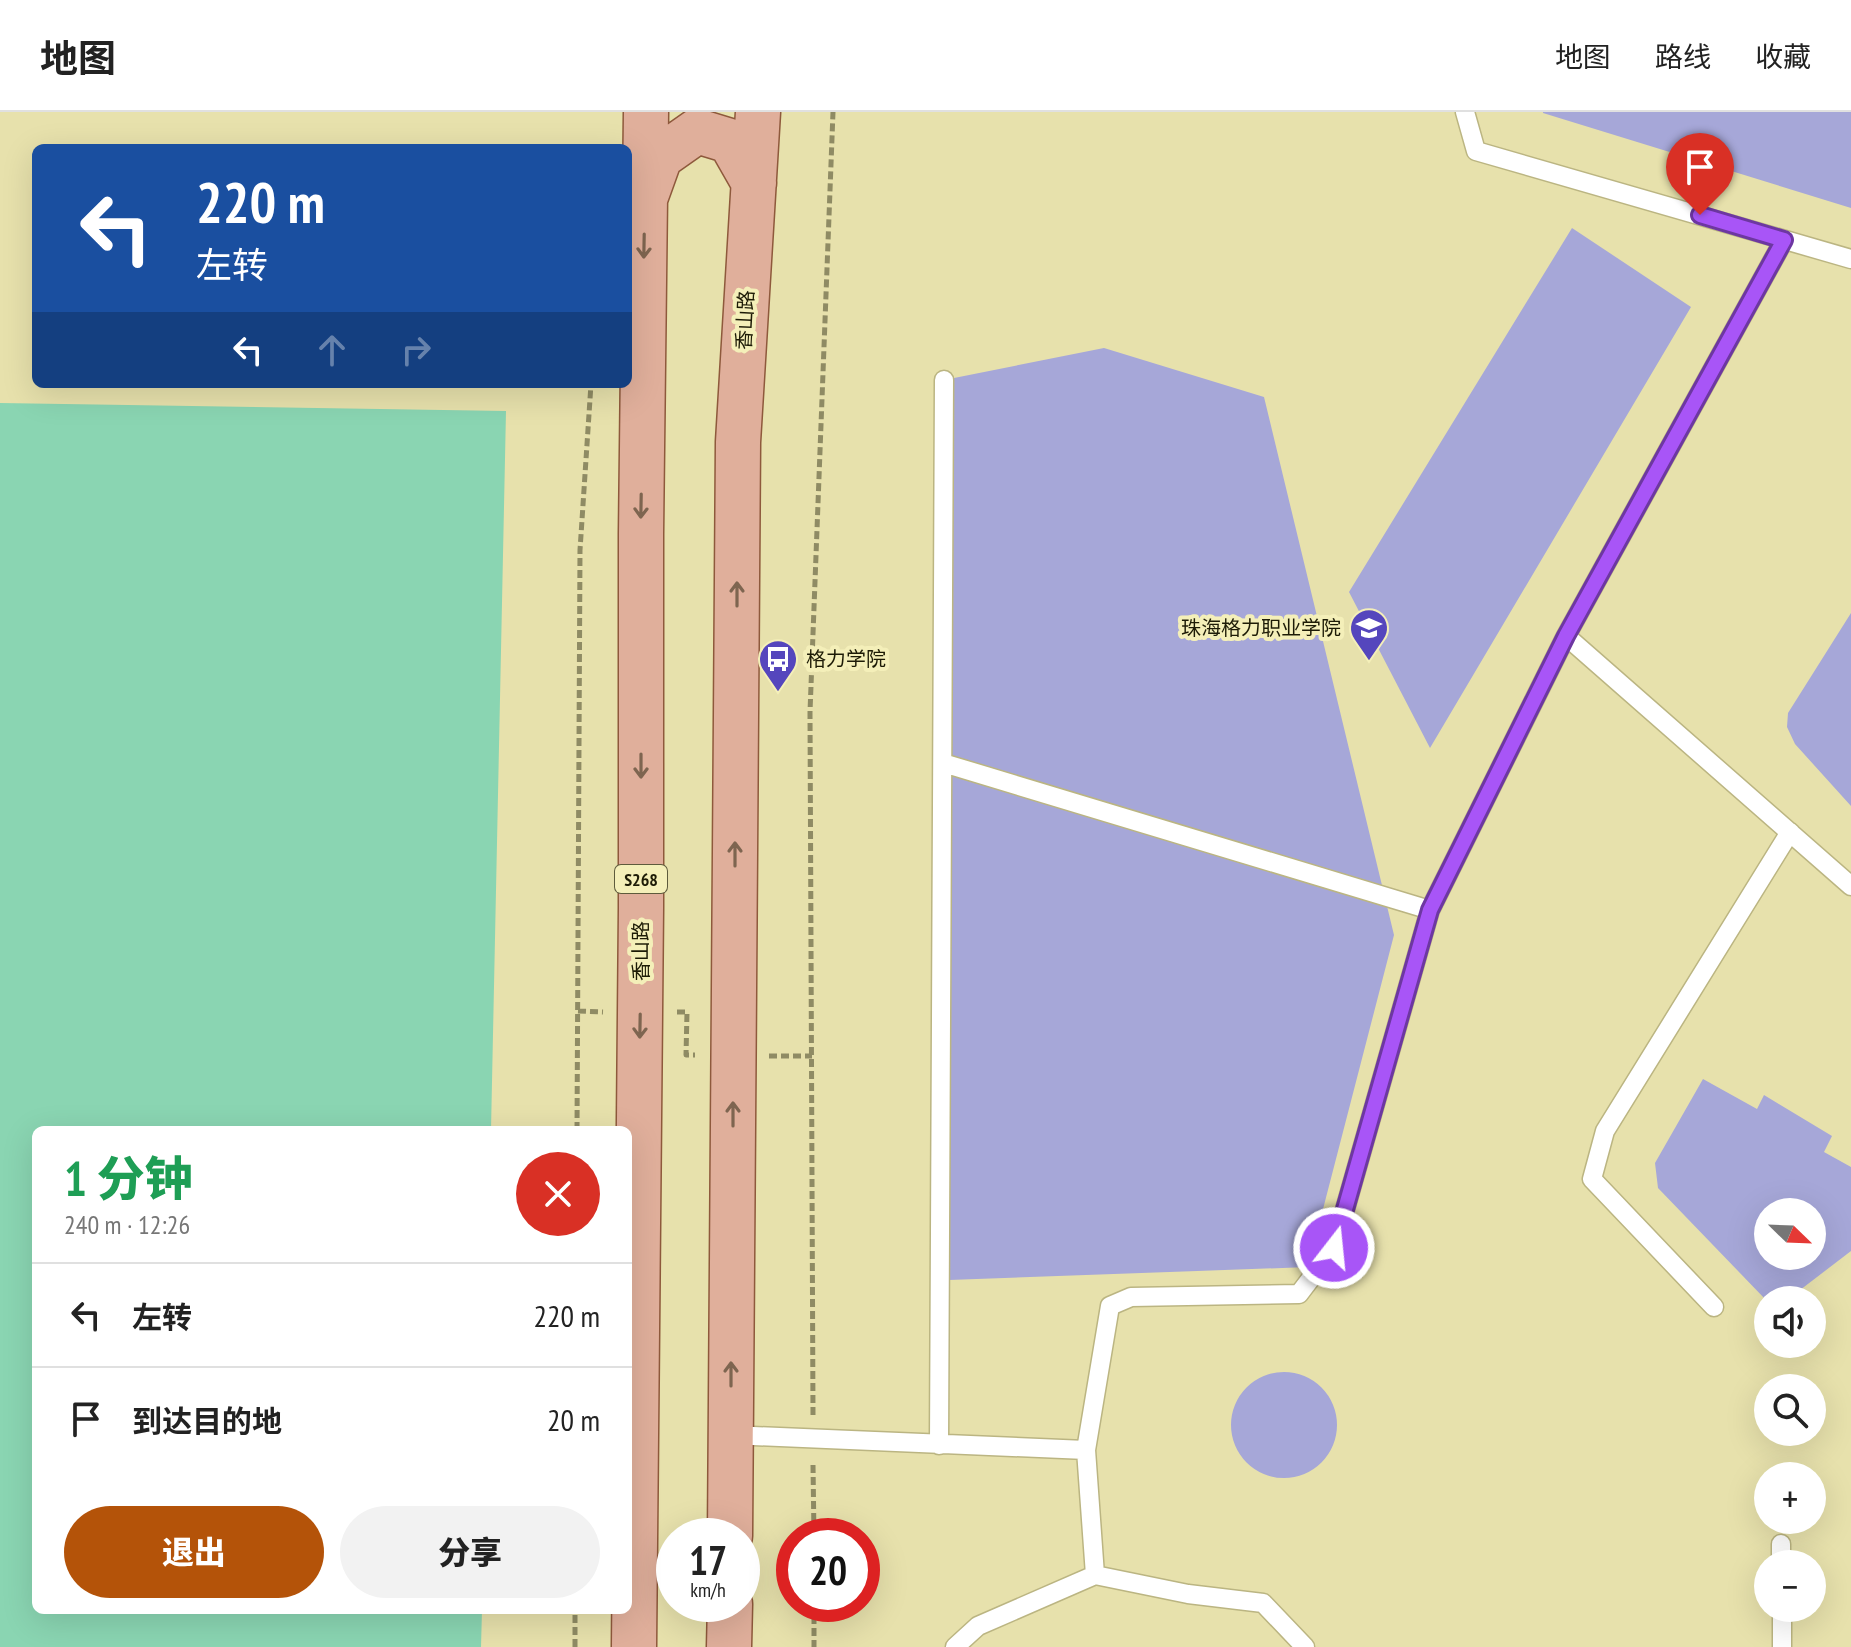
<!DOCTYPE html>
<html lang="zh">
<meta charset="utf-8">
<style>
:root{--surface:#fff;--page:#f2f2f2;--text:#222;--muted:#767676;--line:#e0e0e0;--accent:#b45309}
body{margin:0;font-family:"PT Sans Narrow","Noto Sans SC",sans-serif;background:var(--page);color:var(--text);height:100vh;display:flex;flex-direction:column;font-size:30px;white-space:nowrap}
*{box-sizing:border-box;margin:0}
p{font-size:26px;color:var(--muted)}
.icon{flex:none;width:44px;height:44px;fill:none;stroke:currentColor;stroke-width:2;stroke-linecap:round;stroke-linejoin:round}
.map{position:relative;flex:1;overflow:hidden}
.details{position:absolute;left:32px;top:1014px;width:600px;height:488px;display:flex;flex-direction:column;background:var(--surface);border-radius:12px;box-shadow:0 8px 32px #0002}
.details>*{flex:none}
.banner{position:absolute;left:32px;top:32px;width:600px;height:244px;border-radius:12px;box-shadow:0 8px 32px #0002;background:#1a4fa0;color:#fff;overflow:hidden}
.needle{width:52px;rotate:113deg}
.fabs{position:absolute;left:1754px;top:1086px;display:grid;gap:16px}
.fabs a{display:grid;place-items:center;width:72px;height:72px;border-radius:50%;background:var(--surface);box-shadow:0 8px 32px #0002;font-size:40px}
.speed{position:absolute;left:656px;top:1406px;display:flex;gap:16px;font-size:40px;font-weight:700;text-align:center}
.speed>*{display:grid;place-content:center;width:104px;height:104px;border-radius:50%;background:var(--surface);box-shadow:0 8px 32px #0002;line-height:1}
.speed small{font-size:20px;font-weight:400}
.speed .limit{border:12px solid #d22;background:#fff;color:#111}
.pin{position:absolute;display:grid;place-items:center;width:68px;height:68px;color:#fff;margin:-82px -34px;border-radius:50% 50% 50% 0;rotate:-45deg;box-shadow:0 0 8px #0007}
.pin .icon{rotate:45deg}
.me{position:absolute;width:88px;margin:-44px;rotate:16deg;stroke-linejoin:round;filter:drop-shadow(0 0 6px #0008)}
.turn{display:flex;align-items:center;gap:28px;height:168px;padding:0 32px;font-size:36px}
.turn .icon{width:104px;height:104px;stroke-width:2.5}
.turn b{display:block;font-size:56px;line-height:68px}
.lanes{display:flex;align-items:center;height:76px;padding:0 32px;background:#0003;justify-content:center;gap:40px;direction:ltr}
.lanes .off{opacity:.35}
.round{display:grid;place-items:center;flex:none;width:84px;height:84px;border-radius:42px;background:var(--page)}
.overview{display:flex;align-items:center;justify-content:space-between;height:136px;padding:0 32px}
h1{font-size:48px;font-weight:800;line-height:60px;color:#1e9e55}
.cta{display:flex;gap:16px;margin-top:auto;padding:16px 32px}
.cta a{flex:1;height:92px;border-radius:48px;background:var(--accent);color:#fff;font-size:32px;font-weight:800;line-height:92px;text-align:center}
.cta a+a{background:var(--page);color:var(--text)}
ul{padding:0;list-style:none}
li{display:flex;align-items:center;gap:24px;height:104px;padding:0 32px;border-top:2px solid var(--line)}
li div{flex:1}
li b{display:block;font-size:30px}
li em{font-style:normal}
header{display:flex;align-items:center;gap:48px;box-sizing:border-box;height:112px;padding:0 40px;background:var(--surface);border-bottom:2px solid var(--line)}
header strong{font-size:38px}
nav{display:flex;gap:44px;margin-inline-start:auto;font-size:28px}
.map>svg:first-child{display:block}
</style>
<header>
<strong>地图</strong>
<nav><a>地图</a><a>路线</a><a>收藏</a></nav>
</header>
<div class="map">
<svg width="1851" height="1535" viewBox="0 0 1851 1535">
<rect width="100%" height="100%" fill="#e7e1ac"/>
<path fill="#8ad5b2" d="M0,291L506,299L491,1018H36V1498H482L481,1535H0Z"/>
<path fill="#a6a7d8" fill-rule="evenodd" d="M1543,0H1851V96L1543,1Z
M1572,116L1691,195L1430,636L1349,480Z
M1104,236L1264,285L1394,823L1308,1155L949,1168L944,268Z
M1851,501V694L1795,632L1787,615L1788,601Z
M1703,967L1757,997L1764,983L1832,1024L1824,1040L1851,1055V1139L1787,1188H1766L1658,1076L1655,1051ZM1768,1100H1812V1144H1768Z
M1231 1313a53 53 0 1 1 106 0a53 53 0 1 1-106 0Z"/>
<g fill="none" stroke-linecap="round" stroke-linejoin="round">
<g stroke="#bbb582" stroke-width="21">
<path id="service" d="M1465,0L1476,39L1851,147
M1566,524L1851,774
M943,651L1430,798L1566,524L1784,128
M1714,1195L1592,1067L1605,1019L1790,720
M731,1323L1086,1338L1095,1463L978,1514L955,1535
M939,1333L944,268
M1086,1338L1110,1194L1131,1185L1299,1182L1334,1136L1430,798
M1781,1432V1452
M1095,1463L1188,1482L1263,1491L1305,1535
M1782,1496V1535"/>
</g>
<g stroke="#8e593c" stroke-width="47">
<path id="primary" d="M646,84L660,45L697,19L730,29L754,71
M730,1424L738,330L758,0
M634,1535L641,796V422L646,0
M729,1535L730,1492"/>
</g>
<path stroke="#8f8b64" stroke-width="5" stroke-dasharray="8 4" stroke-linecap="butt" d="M578,899L603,900
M677,900H687L686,943H695
M769,944H812
M577,1018L580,438L591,272
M813,1303L810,600L833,0
M813,1353L814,1424
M814,1492V1535
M575,1535V1498"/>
<use href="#service" stroke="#fff" stroke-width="18"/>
<use href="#primary" stroke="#e0af9b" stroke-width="44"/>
</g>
<defs><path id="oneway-shaft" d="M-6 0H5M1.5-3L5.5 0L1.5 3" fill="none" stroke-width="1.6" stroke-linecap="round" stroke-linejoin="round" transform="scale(2)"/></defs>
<g stroke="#7e6550">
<use href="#oneway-shaft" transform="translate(644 134) rotate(91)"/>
<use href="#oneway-shaft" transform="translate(641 394) rotate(91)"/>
<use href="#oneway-shaft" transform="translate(737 482) rotate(-90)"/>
<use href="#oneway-shaft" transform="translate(641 654) rotate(90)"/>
<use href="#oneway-shaft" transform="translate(735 742) rotate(-90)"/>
<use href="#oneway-shaft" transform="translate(640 914) rotate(91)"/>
<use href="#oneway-shaft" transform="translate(733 1002) rotate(-90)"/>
<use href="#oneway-shaft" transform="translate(731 1262) rotate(-90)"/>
</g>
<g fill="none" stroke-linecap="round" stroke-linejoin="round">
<g stroke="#6d37a1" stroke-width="20">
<path id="route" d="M1334,1136L1430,798L1566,524L1784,128L1700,103"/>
</g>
<use href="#route" stroke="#a855f7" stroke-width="14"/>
</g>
<defs>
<g id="university-pin" transform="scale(2)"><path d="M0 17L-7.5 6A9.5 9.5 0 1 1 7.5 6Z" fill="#5546bd" stroke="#f4efb9"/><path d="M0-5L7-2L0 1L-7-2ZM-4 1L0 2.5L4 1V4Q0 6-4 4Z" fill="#fff"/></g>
<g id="bus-pin" transform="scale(2)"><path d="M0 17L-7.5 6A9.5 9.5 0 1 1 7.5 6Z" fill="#5546bd" stroke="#f4efb9"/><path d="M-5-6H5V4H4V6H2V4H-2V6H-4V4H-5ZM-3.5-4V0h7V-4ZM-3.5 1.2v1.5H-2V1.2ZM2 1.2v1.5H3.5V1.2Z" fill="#fff"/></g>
</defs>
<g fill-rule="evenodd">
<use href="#university-pin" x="1369" y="516"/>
<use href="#bus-pin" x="778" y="547"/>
</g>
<g text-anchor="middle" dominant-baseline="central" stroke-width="8" stroke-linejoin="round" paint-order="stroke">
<rect fill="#f4efb9" stroke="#5e5b3c" stroke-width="2" x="615" y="753" width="52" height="28" rx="6"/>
<g font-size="18" font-weight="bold" fill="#1d1b06">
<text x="641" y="767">S268</text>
</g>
<g font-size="20" fill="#1d1b06" stroke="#f4efb9">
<text transform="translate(745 208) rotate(-87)">香山路</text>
<text transform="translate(641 839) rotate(-90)">香山路</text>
</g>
<g font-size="20" fill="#1d1b06" stroke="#f4efb9" text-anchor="end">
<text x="1341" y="516">珠海格力职业学院</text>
<text x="806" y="547" text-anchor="start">格力学院</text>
</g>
</g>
</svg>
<div class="fabs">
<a><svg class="needle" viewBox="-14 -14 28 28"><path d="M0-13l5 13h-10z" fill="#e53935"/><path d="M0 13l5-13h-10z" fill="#767676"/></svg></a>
<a><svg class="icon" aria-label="sound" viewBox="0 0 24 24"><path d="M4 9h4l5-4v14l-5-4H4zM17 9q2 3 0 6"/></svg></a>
<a><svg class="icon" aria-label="search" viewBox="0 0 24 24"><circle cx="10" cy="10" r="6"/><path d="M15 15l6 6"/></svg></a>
<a>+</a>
<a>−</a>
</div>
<div class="speed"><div>17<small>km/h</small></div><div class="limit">20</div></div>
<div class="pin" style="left:1700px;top:103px;background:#d93025"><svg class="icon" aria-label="arrive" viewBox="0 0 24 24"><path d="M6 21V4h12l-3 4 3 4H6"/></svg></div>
<svg class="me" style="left:1334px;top:1136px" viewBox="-20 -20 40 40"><circle r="17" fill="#a855f7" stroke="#fff" stroke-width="3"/><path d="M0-11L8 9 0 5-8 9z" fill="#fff"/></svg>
<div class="banner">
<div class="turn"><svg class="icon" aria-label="left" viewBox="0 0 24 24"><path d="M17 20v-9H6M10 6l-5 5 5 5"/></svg><div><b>220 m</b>左转</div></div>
<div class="lanes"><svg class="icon" aria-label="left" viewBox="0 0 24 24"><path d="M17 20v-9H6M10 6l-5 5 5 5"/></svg><svg class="icon off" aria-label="ahead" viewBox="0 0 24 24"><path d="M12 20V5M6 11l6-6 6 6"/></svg><svg class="icon off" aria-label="right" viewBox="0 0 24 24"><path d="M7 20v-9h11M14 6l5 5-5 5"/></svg></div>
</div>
<section class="details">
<div class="overview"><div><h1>1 分钟</h1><p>240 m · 12:26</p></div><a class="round" style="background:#d93025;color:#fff"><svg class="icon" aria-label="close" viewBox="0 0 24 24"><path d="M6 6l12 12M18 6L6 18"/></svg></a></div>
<ul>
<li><svg class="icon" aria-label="left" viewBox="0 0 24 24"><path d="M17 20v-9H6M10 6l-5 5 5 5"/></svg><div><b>左转</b></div><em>220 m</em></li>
<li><svg class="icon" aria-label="arrive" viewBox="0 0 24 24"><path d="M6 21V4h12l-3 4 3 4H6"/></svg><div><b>到达目的地</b></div><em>20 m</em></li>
</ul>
<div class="cta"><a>退出</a><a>分享</a></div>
</section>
</div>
